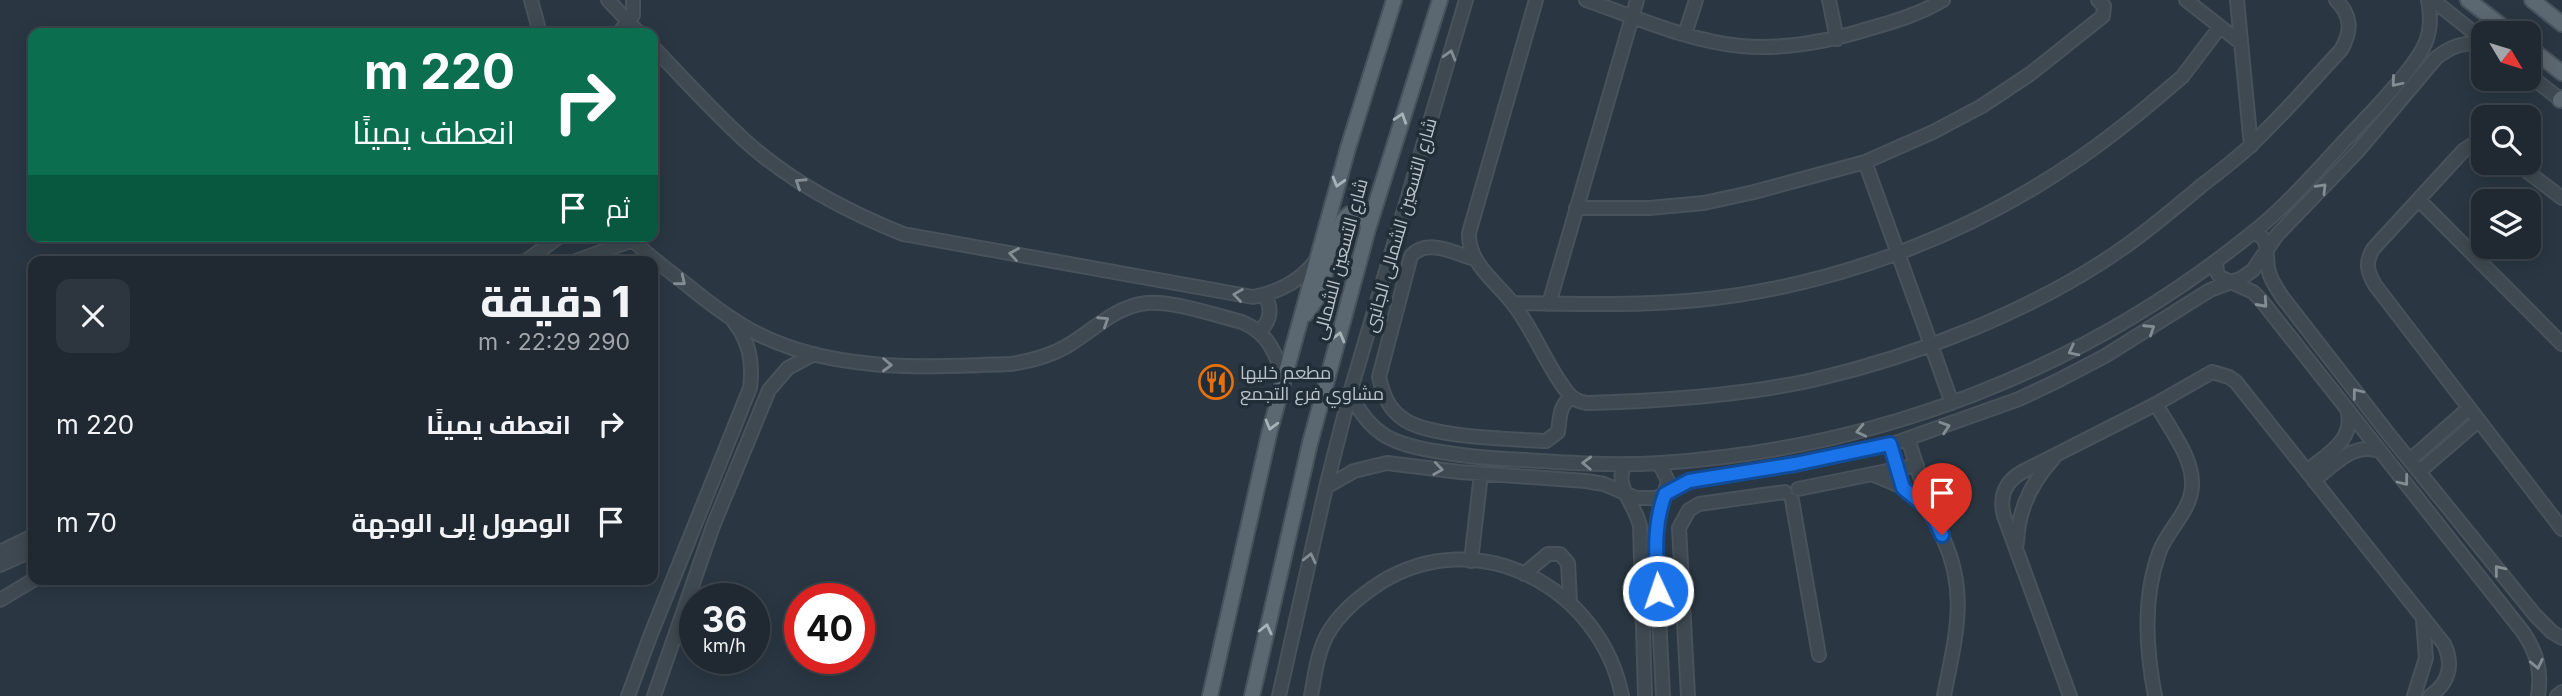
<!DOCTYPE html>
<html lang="ar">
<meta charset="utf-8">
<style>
:root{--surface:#202932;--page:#2d353e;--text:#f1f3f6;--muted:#a2a6ac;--line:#3d454d}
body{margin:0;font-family:Inter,Cairo,sans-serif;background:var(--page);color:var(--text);direction:rtl;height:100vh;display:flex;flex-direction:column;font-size:26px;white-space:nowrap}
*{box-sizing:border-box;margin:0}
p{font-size:23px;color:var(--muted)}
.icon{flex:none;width:38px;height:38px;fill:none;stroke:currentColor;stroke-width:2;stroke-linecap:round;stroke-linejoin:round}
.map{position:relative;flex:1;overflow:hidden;direction:ltr}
.sheet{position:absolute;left:28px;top:256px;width:630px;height:329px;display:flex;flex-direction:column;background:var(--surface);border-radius:14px;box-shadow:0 4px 18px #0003,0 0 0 2px var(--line);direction:rtl}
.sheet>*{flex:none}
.top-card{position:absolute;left:28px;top:28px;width:630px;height:214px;border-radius:14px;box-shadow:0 4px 18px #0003,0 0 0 2px var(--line);direction:rtl;background:#0b6e4f;color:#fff;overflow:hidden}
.needle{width:46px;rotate:128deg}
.controls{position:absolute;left:2471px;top:21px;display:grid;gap:14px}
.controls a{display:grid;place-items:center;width:70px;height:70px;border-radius:14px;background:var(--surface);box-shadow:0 4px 18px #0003,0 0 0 2px var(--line);font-size:35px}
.speed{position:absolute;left:679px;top:583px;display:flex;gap:14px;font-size:35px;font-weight:700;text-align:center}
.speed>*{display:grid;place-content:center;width:91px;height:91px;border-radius:50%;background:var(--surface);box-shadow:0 4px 18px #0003,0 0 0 2px var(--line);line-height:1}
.speed small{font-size:18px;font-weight:400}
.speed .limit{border:10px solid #d22;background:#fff;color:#111}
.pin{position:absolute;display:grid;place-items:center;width:60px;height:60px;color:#fff;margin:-72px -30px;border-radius:50% 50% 50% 0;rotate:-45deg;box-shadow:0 0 7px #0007}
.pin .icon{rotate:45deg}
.me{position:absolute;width:77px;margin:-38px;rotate:357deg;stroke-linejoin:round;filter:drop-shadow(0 0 5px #0008)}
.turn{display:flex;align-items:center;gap:24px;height:147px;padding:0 28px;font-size:32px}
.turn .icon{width:91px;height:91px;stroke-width:2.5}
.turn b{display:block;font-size:49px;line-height:60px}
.then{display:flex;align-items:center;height:66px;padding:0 28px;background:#0003;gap:14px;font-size:26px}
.round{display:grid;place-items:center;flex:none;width:74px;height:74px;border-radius:14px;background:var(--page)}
.overview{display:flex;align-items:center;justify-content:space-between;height:119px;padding:0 28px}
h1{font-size:42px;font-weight:800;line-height:52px}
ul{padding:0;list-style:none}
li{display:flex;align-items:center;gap:21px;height:98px;padding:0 28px}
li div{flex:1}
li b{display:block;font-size:26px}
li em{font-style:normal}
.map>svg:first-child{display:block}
</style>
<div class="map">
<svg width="2562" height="696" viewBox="0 0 2562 696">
<rect width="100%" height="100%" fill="#2a3742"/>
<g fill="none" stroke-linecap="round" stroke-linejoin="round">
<g stroke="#48525b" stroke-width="16">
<path id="minor" d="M531,0L540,33
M608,0L639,33
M1536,0L1469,233C1468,264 1497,282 1514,305C1535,332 1547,367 1568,393C1573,399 1579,402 1587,403C1662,401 1739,396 1813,380C1917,356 2035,310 2123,248C2150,229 2176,207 2201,186C2218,173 2235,160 2250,146C2282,116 2311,82 2341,50C2352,31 2352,16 2336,0
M1586,0C1635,17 1688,41 1741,46C1784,50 1826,42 1868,29C1893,22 1920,14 1943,0
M1829,0L1837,39
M2186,0L2241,43
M2237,0L2251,146
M2433,0L2483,40
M619,33L633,15V0
M1685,34L1696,0
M653,47C685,80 716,115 751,146C796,185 848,212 903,234L1253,297C1280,292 1301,281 1317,259
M2529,75L2562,101
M2483,144L2475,143L2464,150L2373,249C2365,263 2367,271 2375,285L2562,529
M1865,162L1952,403
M2516,163L2562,198
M2419,200L2562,344
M1576,208H1649L1704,203L1754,192L1865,162L1933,132L1982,106L2030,74L2103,16L2104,6L2098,0
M2252,233C2273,236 2264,256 2269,272C2271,281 2278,290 2283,298L2390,436L2535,615L2552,632L2562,638
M629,236C646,255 667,269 687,285C709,303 732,321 758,334C836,373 926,367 1011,364C1031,361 1050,356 1067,346C1093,331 1115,306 1147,303C1175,301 1214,315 1242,322C1268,333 1275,352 1284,377
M1475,259C1456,254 1427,237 1411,256L1379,377C1383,394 1388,408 1402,418C1427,438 1513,439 1546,441L1558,432C1560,419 1559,402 1573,398
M526,261L560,236
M576,261L633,240
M2216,261L2217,272L2220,277L2253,292L2261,300L2523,632C2537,653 2542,671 2538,696
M1513,303C1575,304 1636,306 1698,300C1832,287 1967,236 2077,160C2109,138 2140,113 2169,88L2182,77L2220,27
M1549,304L1637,0
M1259,332C1271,321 1273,308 1264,295
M1350,393C1371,437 1396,445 1441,452C1469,457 1496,459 1525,460C1570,463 1615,466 1660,463C1878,449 2081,371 2251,234C2288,205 2319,168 2351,134C2372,112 2413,70 2425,44C2431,30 2431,15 2428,0
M1908,439L1931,511
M1890,444L1900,477
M2410,460L2469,408
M1659,463L1668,481L1658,515L1655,539L1663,696
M1625,464C1613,486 1635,503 1640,526L1645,696
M2307,471C2327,454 2356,440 2347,409
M2419,472L2478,421
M1874,475C1883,479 1895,483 1903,488C1924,501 1933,516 1943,538C1969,594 1955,638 1944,696
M2314,481C2333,465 2353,442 2380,451
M1326,487L1354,471L1387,463L1460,472L1586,481L1604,484L1636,498H1656L1689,481L1795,465L1898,442L2019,399L2057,381L2105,356L2210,290L2242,278L2253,270L2277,235L2357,152L2436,58C2450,47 2464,41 2483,44
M1798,489L1917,465
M1792,500L1819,655
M2017,543C2018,510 2031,483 2053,459
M0,552L33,536
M1471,561L1481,474
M0,565L33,550
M1524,574L1548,554H1560L1568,563L1570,602
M0,600L35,579
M628,696L651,634L750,388C753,363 750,342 734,322
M654,696L713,526L769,390L788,368L814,354
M1279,696L1326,487L1350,393L1466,0
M1311,696C1315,675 1317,654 1327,635C1339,613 1360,596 1380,583C1478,522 1600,587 1622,696
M1688,696L1679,528L1689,510L1699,504L1785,492
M2070,696L2004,516C1999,496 2005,482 2022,472L2156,404L2212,372L2229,377L2236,382L2444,644C2454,665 2449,683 2430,696
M2155,696C2146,650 2143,597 2159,553C2167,530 2191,511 2192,486C2194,458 2169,428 2156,404
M2414,696L2426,658L2423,620
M2557,696L2562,692"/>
</g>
<g stroke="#48525b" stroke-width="18">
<path id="major" d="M2468,0L2511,33
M2532,0L2562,24
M2529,47L2562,73
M2560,100L2562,98
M1306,314L1316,300L1343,220L1349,214L1361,215L1367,221L1368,229
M1210,696L1270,430L1348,148L1394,0
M1252,696L1310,443L1368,229L1440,0"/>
</g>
<use href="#minor" stroke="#3e4951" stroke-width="12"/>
<use href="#major" stroke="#5c6871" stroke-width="14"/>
</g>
<defs><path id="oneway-chevron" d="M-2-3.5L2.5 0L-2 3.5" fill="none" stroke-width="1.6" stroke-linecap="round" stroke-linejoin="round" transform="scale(1.75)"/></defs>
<g stroke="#838d94">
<use href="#oneway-chevron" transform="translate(1450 55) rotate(-74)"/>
<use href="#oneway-chevron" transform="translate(2396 82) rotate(130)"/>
<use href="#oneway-chevron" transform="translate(800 183) rotate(-147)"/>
<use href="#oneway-chevron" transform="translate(2322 188) rotate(-46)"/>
<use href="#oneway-chevron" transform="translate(1014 254) rotate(-170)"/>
<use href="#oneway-chevron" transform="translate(681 281) rotate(39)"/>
<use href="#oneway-chevron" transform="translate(1238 295) rotate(-172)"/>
<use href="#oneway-chevron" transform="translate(2263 303) rotate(48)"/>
<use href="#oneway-chevron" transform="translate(1104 321) rotate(-33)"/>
<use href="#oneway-chevron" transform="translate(2150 329) rotate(-33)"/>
<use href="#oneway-chevron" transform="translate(2073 351) rotate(153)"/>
<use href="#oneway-chevron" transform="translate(887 365) rotate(2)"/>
<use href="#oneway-chevron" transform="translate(2357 393) rotate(-128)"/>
<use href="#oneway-chevron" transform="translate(1945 427) rotate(-18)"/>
<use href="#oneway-chevron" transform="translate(1861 431) rotate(167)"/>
<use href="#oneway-chevron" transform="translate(1587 463) rotate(-178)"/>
<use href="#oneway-chevron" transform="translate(1438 469) rotate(8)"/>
<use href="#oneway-chevron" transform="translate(2404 481) rotate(52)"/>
<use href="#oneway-chevron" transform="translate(1310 558) rotate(-77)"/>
<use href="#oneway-chevron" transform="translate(2499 570) rotate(-129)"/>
<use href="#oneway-chevron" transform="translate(2537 664) rotate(78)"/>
</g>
<g stroke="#a8b2b9">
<use href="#oneway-chevron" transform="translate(1401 118) rotate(-72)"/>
<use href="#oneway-chevron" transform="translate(1338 182) rotate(106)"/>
<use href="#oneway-chevron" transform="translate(1339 337) rotate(-75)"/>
<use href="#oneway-chevron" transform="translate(1271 425) rotate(105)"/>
<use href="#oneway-chevron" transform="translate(1266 629) rotate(-77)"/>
</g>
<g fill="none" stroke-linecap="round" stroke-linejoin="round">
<g stroke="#114b97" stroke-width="18">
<path id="route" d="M1658,591C1656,557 1653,526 1665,494L1689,481L1795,464L1890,444L1903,488L1931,511L1942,535"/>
</g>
<use href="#route" stroke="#1a73e8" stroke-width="12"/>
</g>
<defs>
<g id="restaurant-ring" transform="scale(1.75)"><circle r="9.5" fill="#222e37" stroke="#e8710a" stroke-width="1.5"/><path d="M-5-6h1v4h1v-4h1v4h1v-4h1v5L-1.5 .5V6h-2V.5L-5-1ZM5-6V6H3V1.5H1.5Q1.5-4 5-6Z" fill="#e8710a"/></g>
</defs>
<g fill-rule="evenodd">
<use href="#restaurant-ring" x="1216" y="382"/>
</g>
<g text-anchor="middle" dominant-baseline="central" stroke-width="7" stroke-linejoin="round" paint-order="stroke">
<g font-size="18" fill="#bbc4cb" stroke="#222e37">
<text transform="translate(1400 225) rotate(-74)">شارع التسعين الشمالى الجانبى</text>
<text transform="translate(1340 259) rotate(-75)">شارع التسعين الشمالى</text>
</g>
<g font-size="18" fill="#bbc4cb" stroke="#222e37" text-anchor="start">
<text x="1240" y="372">مطعم خليها<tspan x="1240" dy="21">مشاوي فرع التجمع</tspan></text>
</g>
</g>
</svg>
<div class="controls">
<a><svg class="needle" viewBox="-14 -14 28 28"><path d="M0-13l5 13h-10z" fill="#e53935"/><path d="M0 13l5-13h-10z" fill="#a2a6ac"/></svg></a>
<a><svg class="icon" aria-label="search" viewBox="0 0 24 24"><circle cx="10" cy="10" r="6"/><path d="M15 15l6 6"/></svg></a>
<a><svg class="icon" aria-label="layers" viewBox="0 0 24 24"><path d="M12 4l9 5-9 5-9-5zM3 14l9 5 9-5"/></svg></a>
</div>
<div class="speed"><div>36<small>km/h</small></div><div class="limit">40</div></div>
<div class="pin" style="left:1942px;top:535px;background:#d93025"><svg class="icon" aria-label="arrive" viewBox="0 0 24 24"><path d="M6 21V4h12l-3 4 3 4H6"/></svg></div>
<svg class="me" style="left:1658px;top:591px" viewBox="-20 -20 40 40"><circle r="17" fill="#1a73e8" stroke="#fff" stroke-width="3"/><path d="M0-11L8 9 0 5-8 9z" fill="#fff"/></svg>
<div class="top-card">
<div class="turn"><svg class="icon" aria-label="right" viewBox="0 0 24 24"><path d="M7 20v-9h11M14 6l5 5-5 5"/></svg><div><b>220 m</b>انعطف يمينًا</div></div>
<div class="then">ثم<svg class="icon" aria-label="arrive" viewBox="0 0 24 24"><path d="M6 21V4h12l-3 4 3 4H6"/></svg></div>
</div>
<section class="sheet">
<div class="overview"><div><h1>1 دقيقة</h1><p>290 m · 22:29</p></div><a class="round"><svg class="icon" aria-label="close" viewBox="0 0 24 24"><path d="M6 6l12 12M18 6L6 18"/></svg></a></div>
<ul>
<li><svg class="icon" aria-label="right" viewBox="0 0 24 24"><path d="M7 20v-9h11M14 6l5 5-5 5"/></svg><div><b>انعطف يمينًا</b></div><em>220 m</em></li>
<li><svg class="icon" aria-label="arrive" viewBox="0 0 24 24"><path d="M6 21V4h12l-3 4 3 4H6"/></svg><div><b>الوصول إلى الوجهة</b></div><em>70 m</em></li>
</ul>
</section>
</div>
